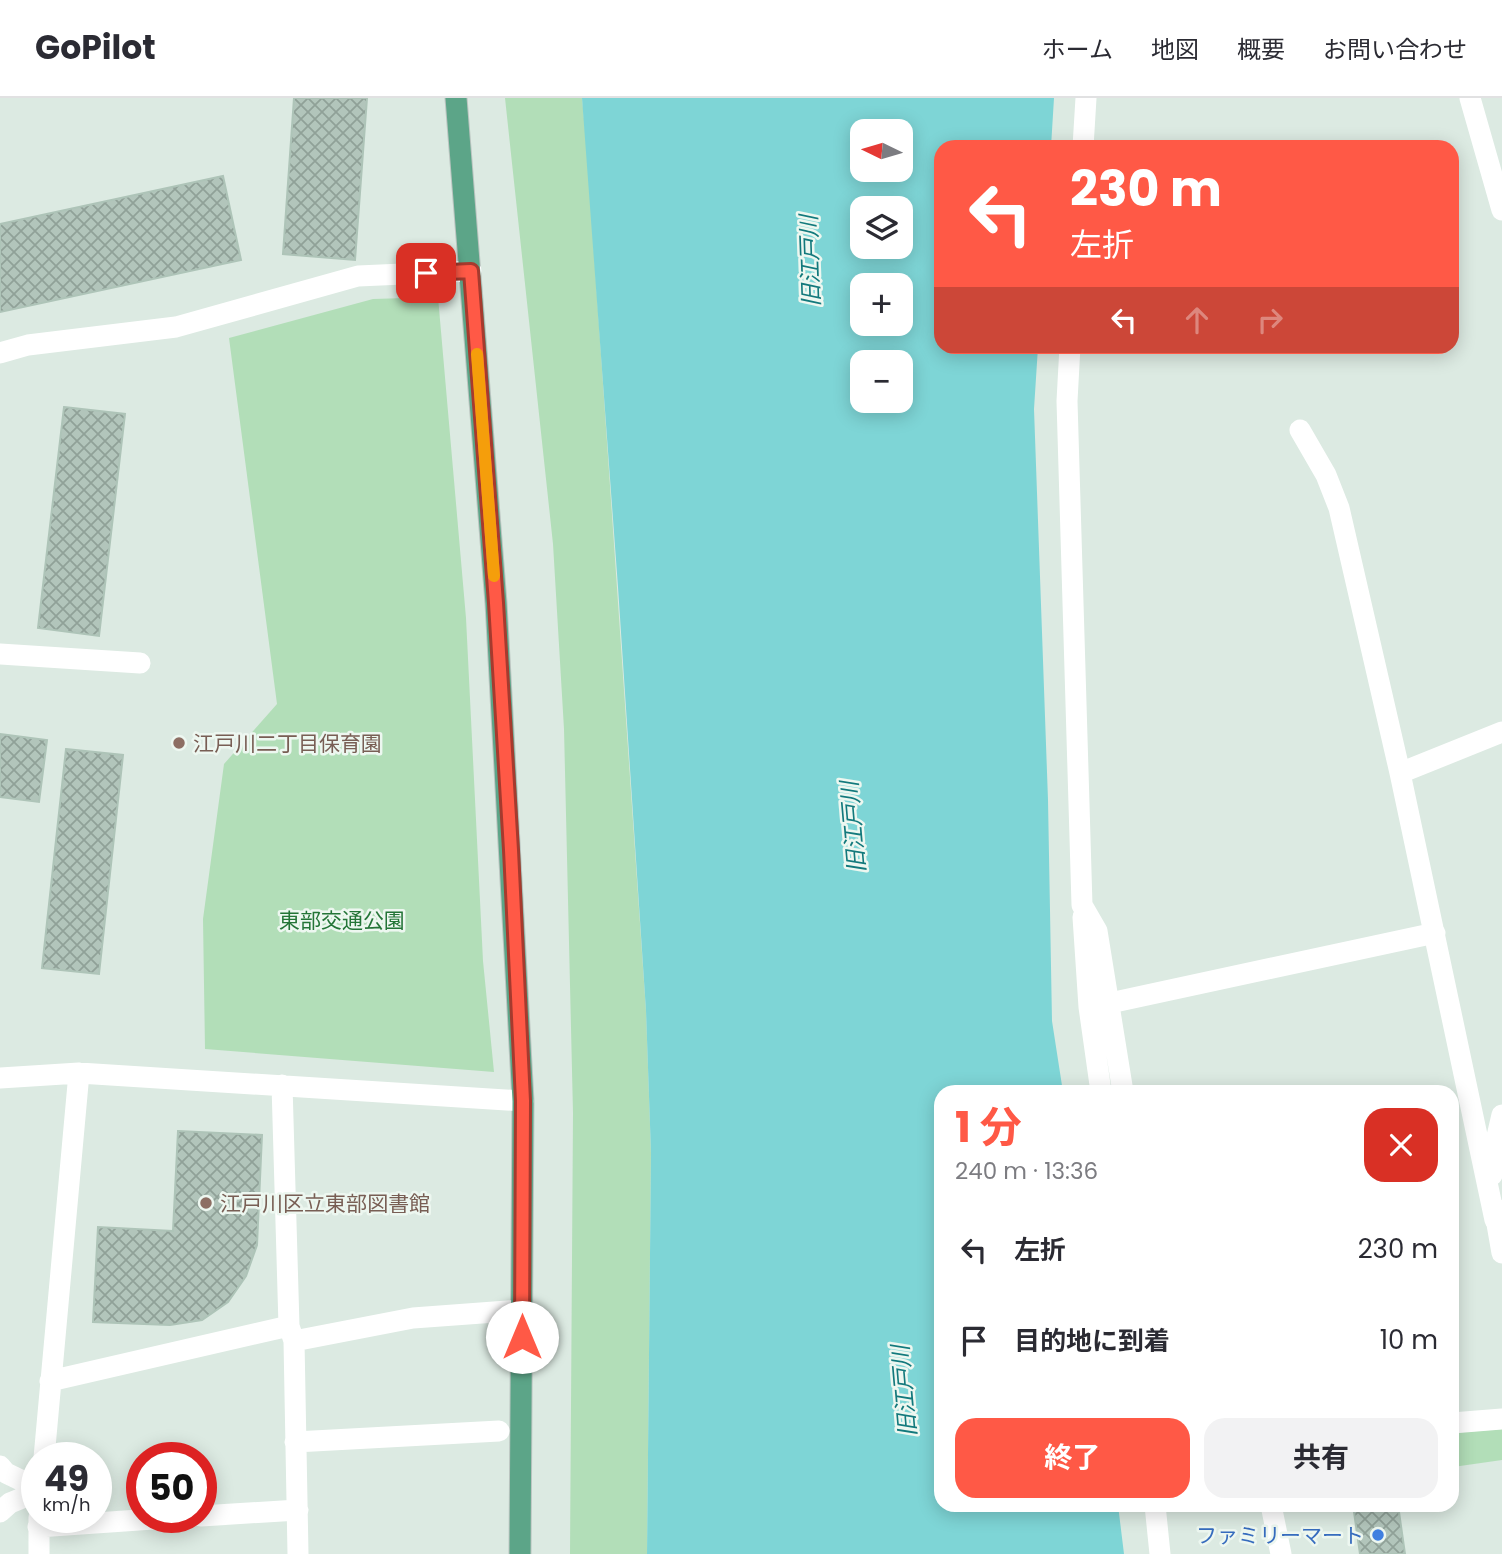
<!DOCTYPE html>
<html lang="ja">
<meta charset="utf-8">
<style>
:root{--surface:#fff;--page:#f2f2f3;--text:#2b2b33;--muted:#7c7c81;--line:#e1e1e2;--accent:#ff5946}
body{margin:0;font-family:Poppins,"Noto Sans JP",sans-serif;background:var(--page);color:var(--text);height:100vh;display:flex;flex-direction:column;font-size:26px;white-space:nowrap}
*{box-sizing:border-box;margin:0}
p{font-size:23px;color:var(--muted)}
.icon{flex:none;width:38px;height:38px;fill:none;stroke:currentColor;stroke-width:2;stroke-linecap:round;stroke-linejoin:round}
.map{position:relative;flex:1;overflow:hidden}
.sheet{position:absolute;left:934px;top:987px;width:525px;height:427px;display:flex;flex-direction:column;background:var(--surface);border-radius:21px;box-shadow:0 4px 18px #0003}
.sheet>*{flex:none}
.banner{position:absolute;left:934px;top:42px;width:525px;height:214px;border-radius:21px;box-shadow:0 4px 18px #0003;background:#ff5946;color:#fff;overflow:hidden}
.needle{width:46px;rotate:275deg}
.controls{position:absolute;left:850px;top:21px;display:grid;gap:14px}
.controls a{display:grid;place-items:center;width:63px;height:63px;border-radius:14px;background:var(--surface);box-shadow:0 4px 18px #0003;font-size:35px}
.speed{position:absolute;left:21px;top:1344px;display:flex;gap:14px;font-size:35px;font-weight:700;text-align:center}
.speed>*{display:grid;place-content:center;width:91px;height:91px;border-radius:50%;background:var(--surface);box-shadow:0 4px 18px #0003;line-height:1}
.speed small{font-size:18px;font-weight:400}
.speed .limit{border:10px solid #d22;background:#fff;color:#111}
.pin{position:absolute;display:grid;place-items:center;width:60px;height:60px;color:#fff;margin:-30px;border-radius:14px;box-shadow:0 4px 10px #0006}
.me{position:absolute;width:77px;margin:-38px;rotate:0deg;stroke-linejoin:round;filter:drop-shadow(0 0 5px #0008)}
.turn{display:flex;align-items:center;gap:24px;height:147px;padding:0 21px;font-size:32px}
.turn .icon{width:91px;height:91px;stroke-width:2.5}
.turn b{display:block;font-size:49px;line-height:60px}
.lanes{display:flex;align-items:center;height:66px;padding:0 21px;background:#0003;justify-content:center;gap:35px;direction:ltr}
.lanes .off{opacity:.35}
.round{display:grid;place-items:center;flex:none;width:74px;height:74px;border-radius:21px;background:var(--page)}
.headline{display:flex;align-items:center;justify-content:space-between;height:119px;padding:0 21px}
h1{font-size:42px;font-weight:700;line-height:52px;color:var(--accent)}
.action{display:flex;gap:14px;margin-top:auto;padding:14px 21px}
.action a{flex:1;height:80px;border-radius:21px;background:var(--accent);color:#fff;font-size:28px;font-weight:700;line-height:80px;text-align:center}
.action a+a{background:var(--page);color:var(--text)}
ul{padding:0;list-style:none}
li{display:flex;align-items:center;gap:21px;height:91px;padding:0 21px}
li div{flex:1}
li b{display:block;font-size:26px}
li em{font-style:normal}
header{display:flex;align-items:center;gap:42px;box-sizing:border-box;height:98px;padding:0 35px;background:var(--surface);border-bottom:2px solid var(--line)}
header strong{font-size:33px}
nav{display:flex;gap:38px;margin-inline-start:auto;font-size:24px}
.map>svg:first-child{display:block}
</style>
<header>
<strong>GoPilot</strong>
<nav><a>ホーム</a><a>地図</a><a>概要</a><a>お問い合わせ</a></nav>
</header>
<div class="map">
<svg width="1502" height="1456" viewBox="0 0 1502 1456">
<defs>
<pattern id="building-cross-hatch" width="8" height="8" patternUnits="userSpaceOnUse" patternTransform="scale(1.75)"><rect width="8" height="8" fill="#b2c5bb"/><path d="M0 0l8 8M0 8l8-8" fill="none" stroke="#90a198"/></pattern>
</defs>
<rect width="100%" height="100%" fill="#dceae2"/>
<path fill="#b2deb8" d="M505,0H582L587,52L646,913L651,1055L647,1456H570L573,1015L564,631L553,446Z
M438,199L466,520L483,863L494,974L205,951L203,821L224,666L277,606L229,240L373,201Z
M1502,1331V1362L1453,1369L1452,1335Z"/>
<path fill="#7ed5d6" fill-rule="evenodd" d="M582,0H1054L1051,49H942V248L1038,249L1034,311L1048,702L1052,923L1063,994H942V1407H1118L1124,1456H647L651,1055L646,913L618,489ZM863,33H901V72H863ZM863,110H901V149H863ZM863,187H901V226H863ZM863,264H901V303H863Z"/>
<path fill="url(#building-cross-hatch)" stroke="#aec4b8" stroke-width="2" d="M294,0H367L355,162L283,156Z
M223,78L241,162L0,214V126Z
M64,309L125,316L99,538L38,530Z
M0,636L47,642L39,704L0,699Z
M66,651L123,657L99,876L42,870Z
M178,1033L262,1037L257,1147L246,1178L228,1204L202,1222L170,1227L93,1224L98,1129L173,1133Z
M1353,1407H1398L1405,1456H1360Z"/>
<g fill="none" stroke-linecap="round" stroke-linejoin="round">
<g stroke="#bbc4c0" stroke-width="23">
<path id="major" d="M456,0L496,505L523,1003L520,1456"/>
</g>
<path stroke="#fff" stroke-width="21" d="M1470,0L1502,112
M1083,49L1086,0
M1070,248L1067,303L1082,807L1097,833L1123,994
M0,255L28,247L176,229L358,178L471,173
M1300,332L1326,377L1339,410L1400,675L1495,1122
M0,556L140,565
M1400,675L1502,634
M1083,819L1089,909L1101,994
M1110,905L1435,835
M0,980L79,975L523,1003
M282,987L289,1228L294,1243L298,1456
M1492,1077V1060L1502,1017
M1494,1109L1502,1155
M294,1243L413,1220L522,1212
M50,1283L289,1228
M1452,1325L1502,1321
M295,1344L499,1333
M44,1360L79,975
M0,1368L6,1375L37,1390
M1155,1407L1160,1456
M1271,1407L1281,1456
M0,1414L10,1405L37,1394
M201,1418L298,1412
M39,1419V1456
M38,1429L182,1419"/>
<use href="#major" stroke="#5ca588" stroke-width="21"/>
</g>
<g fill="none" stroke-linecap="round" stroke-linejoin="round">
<g stroke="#a63a2e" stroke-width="18">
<path id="route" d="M426,175L471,173L496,505L511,752L523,1003L522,1239"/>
</g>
<use href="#route" stroke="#ff5946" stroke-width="12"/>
<path stroke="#f59e0b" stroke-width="12" d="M477,256L494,478"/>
</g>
<g fill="#8d6e63" stroke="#edf7f0" stroke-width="2.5">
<circle cx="179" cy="645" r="7"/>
<circle cx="206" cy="1105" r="7"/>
</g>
<circle fill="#3f7fe0" stroke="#edf7f0" stroke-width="2.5" cx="1378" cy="1437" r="7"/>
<g text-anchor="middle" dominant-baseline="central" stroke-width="5" stroke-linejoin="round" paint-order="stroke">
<g font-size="21" fill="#785e54" stroke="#edf7f0" text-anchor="start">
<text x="193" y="645">江戸川二丁目保育園</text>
<text x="220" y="1105">江戸川区立東部図書館</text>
</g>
<g font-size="21" fill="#247537" stroke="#edf7f0">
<text x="342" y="822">東部交通公園</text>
</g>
<g font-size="21" fill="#366cbe" stroke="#edf7f0" text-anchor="end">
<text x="1364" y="1437">ファミリーマート</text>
</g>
<g font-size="23" font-style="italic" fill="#12797c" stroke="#edf7f0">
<text transform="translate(810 163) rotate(-92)">旧江戸川</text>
<text transform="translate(853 729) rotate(-95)">旧江戸川</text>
<text transform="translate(904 1293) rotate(-95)">旧江戸川</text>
</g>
</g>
</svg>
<div class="controls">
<a><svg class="needle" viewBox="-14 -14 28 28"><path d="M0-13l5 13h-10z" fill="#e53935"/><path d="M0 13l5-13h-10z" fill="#7c7c81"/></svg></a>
<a><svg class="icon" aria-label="layers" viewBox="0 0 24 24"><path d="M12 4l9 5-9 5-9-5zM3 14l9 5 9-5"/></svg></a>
<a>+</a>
<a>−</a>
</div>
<div class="speed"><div>49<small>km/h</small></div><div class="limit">50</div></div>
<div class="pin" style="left:426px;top:175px;background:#d93025"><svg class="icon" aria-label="arrive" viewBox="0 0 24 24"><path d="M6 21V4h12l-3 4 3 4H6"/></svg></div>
<svg class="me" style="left:522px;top:1239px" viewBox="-20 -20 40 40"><circle r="19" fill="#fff"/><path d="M0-13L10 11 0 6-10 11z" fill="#ff5946"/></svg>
<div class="banner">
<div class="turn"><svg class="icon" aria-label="left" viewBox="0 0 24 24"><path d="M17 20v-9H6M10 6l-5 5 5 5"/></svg><div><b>230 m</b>左折</div></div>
<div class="lanes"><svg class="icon" aria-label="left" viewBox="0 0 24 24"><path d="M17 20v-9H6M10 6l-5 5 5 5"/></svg><svg class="icon off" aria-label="ahead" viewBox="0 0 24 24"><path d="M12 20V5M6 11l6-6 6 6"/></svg><svg class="icon off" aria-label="right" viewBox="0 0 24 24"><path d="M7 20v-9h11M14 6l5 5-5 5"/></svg></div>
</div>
<section class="sheet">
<div class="headline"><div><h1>1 分</h1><p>240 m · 13:36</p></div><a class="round" style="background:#d93025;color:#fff"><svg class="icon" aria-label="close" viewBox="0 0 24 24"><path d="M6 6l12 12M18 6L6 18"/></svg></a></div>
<ul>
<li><svg class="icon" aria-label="left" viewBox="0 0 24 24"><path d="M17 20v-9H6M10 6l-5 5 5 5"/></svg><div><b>左折</b></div><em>230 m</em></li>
<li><svg class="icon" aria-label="arrive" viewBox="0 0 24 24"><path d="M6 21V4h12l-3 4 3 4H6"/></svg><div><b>目的地に到着</b></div><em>10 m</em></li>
</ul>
<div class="action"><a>終了</a><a>共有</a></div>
</section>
</div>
